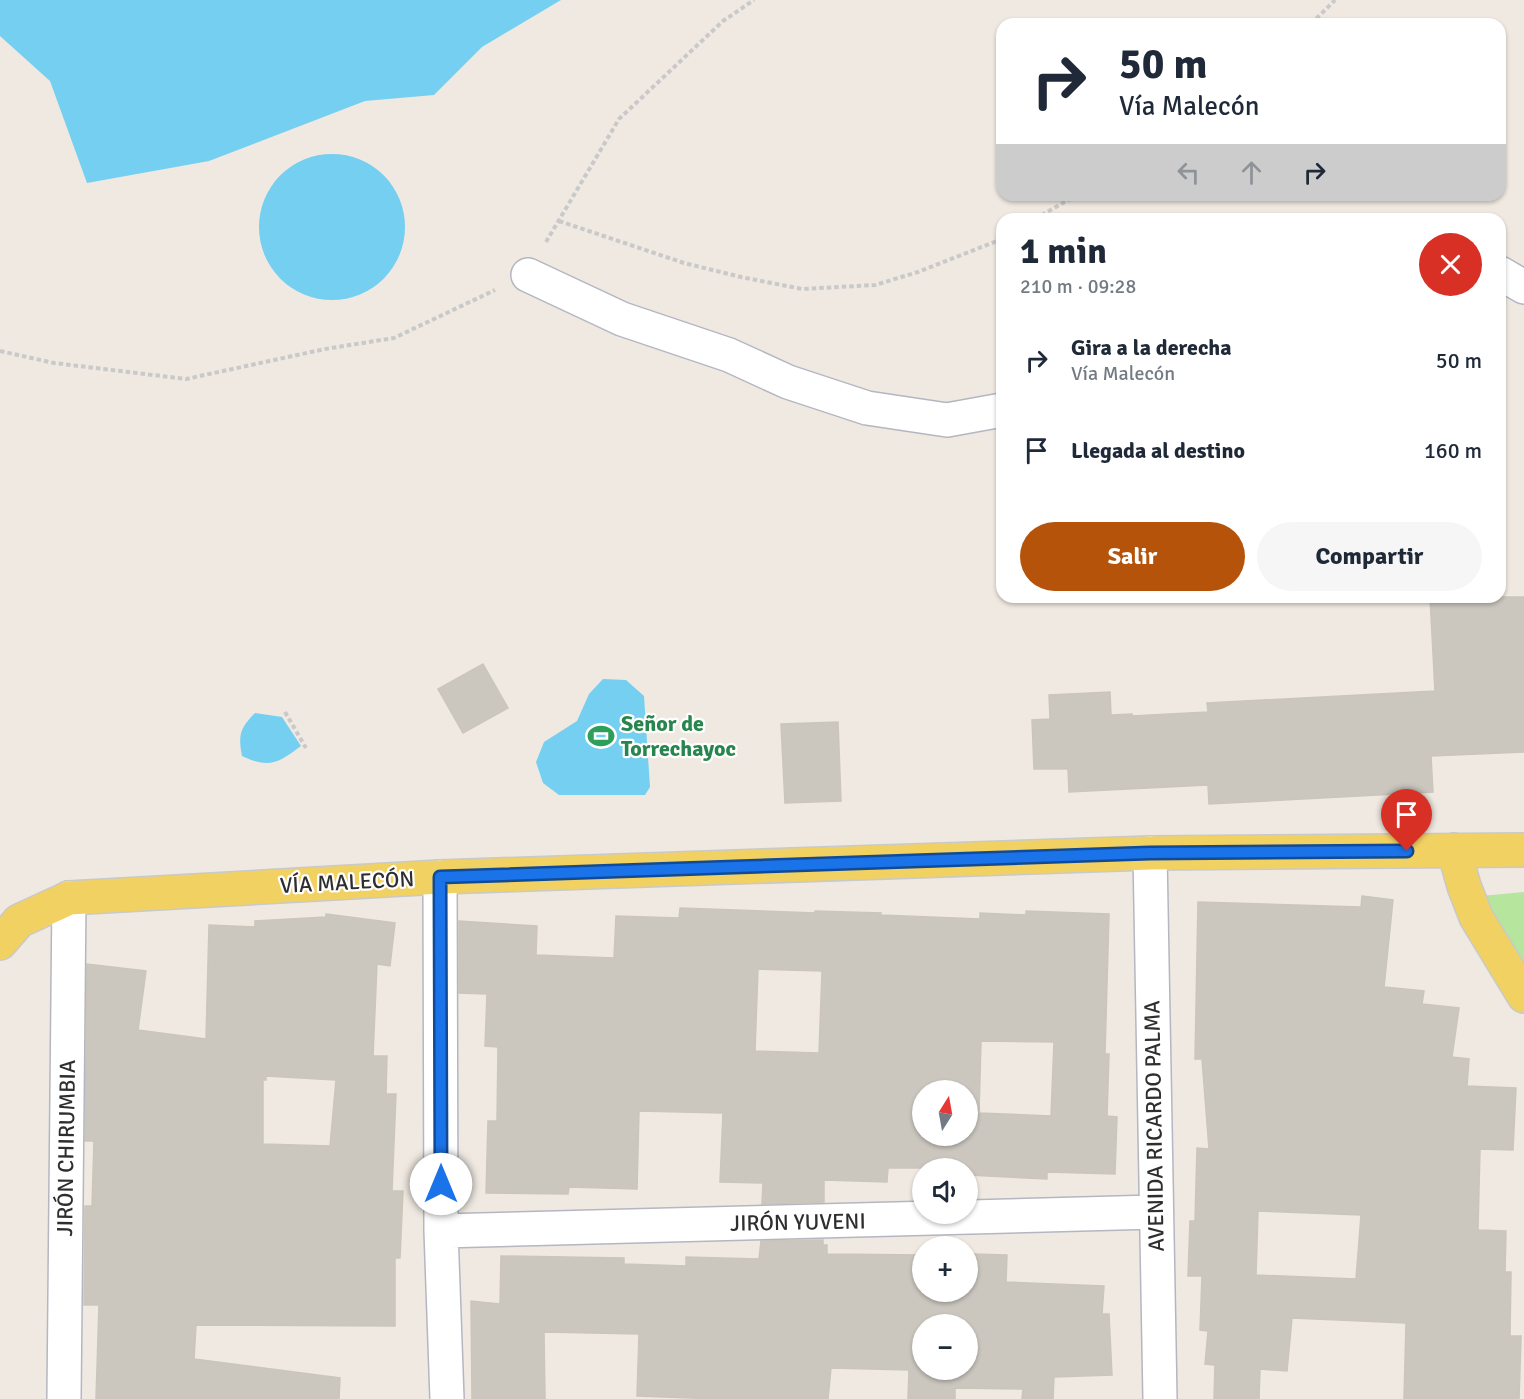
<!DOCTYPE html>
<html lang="es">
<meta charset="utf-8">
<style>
:root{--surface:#fff;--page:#f6f6f7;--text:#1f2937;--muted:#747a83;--accent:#b45309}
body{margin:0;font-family:Signika,sans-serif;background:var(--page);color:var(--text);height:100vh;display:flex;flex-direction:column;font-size:22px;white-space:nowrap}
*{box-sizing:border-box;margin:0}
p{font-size:20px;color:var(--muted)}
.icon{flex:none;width:33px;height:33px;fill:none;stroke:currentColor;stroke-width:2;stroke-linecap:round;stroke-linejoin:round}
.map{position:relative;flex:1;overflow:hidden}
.details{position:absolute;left:996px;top:213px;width:510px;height:390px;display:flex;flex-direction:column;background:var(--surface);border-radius:18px;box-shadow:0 2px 4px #0004}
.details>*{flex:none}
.guide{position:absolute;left:996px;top:18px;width:510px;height:183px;border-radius:18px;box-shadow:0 2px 4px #0004;background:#fff;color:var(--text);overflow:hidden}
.needle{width:39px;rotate:11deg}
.fabs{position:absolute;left:912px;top:1080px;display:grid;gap:12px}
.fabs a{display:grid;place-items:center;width:66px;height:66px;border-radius:50%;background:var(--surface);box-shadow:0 2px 4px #0004;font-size:30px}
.pin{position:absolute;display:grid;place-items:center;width:51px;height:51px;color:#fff;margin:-62px -26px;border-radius:50% 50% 50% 0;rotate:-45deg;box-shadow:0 0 6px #0007}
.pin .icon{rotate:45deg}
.me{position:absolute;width:66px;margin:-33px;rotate:0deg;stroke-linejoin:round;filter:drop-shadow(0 0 4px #0008)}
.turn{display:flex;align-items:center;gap:21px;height:126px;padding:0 24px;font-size:27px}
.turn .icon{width:78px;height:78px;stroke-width:2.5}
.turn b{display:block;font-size:42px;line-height:51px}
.lanes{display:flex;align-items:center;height:57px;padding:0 24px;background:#0003;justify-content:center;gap:30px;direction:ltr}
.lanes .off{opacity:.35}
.round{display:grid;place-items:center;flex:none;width:63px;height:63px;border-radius:32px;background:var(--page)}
.summary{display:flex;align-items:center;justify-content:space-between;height:102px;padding:0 24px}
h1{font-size:36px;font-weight:700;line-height:45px}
.action{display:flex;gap:12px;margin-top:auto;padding:12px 24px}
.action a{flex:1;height:69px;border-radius:36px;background:var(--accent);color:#fff;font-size:24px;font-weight:700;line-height:69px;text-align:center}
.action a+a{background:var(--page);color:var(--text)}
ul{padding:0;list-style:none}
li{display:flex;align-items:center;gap:18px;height:90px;padding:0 24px}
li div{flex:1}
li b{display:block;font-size:22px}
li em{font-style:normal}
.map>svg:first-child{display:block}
</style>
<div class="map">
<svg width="1524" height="1399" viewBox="0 0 1524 1399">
<rect width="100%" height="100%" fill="#efe9e1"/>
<path fill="#b6e59e" d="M1524,892V966L1481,896Z"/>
<path fill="#75cff0" d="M0,0H561L482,47L434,95L365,101L209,161L87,183L50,81L0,36Z
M259 227a73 73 0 1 1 146 0a73 73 0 1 1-146 0Z
M603,679L626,680L644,696L650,787L645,795H559L543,783L536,762L544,742L577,721L589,694Z
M255,713L282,717L301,746C278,763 270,769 242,756C238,735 240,728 255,713Z"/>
<path fill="#cbc7bf" stroke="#cbc5ba" stroke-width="1.5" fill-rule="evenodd" d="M1430,597H1524V752L1431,756L1433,792L1209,804L1208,785L1069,792L1068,769H1034L1032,720L1050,719L1049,695L1110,692L1111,715L1132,714V716L1208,712L1207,703L1435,691Z
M483,664L508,708L463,733L438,689Z
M838,722L841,801L785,803L781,724Z
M1362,896L1393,900L1384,987L1424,991L1422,1004L1459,1008L1452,1057L1469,1059L1467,1086L1516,1088L1513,1150L1480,1149L1478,1230L1506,1231L1505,1272H1511L1510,1336H1521L1519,1399H1404L1406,1323L1292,1318L1287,1371L1260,1369L1259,1399H1214L1215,1365L1205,1364L1208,1331L1200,1330L1202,1276H1188L1190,1221H1195L1197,1148L1209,1149L1202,1059H1195L1198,902L1361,907ZM1258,1211L1361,1215L1356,1279L1256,1275Z
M680,908L815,913V911L881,913L880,915L980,919V913L1026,915V911L1109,914L1105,1054H1109L1107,1116L1117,1117L1115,1174L1047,1172V1179L968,1175V1168H888L887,1182L824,1180V1202L762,1204L763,1183L720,1182L723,1113L639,1111L637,1189L569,1187L568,1194L486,1193L488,1121H497L498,1047L485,1046L487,994L459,993V921L537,926L536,955L614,958L616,916L679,918ZM758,969L822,971L819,1053L755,1051ZM981,1041L1054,1042L1051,1116L979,1113ZM922,1090H968V1136H922Z
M326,914L395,923L390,966L377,964L373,1056H387L386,1094H396L392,1191H403L400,1258H395V1326L196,1325L194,1359L340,1378L339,1399H96L99,1305H84L85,1206H92L94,1141H85L87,964L146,971L138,1030L206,1039L209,925L255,927V921L326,917ZM266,1076L336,1080L330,1146L263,1144V1080H266Z
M823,1240V1245H827V1254L922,1255V1292H968V1257H972V1254L1007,1255L1006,1282L1104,1286L1102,1314H1109L1112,1375L1054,1377L1053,1399H1022L1023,1389L955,1388V1399H908L909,1370L831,1368L828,1399H718L637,1396L639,1334L544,1332L545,1399H472L471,1301L500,1304L501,1256L624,1258V1264L686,1266V1257L759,1259L761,1241ZM922,1324H968V1370H922Z"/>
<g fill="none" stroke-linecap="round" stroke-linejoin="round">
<g stroke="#b4b7c1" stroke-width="36">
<path id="street" d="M1500,273L1524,287
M528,275L622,319L729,355L788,382L867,408L947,420L1002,410
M1150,853L1160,1399
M440,877L441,1231L447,1399
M441,1231L1155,1212
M64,1399L69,898"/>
</g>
<g stroke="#c9c9c9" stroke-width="36">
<path id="primary" d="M1454,850L1464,886L1476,917L1524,996
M0,943L19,921L69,898L440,877L1150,853L1524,850"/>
</g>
<path stroke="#c9c9c9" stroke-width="4" stroke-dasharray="4.5 3" stroke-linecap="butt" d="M1311,24L1335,0
M1035,219L1077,195
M559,221L684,263L741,277L802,289L875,285L918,272L1002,239
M546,242L619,119L723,21L754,0
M0,351L54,363L186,379L325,349L394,338L495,290
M285,712L306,748"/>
<use href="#street" stroke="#fff" stroke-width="33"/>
<use href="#primary" stroke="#f2d163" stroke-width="33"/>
</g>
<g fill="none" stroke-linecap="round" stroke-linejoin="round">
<g stroke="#114b97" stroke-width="15">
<path id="route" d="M441,1184L440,877L1150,853L1407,851"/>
</g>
<use href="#route" stroke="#1a73e8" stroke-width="10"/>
</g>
<defs>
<g id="stadium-bare" transform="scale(2.07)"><path d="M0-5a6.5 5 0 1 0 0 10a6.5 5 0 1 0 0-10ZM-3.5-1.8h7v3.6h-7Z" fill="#2e9e5b" stroke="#fff" stroke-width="2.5" paint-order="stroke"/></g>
</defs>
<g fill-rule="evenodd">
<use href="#stadium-bare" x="601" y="736"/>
</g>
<g text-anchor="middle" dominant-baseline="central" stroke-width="4.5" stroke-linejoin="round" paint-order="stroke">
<g font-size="22" font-weight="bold" fill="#27864d" stroke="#fff" text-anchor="start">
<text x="621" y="723">Señor de<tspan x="621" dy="25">Torrechayoc</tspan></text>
</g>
<g font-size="22" fill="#2e2e2e" stroke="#fff">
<text transform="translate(347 882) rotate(-3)">VÍA MALECÓN</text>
<text transform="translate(1154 1126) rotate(-91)">AVENIDA RICARDO PALMA</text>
<text transform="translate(66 1148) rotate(-89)">JIRÓN CHIRUMBIA</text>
<text transform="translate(798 1222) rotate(-1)">JIRÓN YUVENI</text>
</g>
</g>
</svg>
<div class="fabs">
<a><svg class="needle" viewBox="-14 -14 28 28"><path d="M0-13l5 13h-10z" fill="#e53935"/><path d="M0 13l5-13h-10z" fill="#747a83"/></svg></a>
<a><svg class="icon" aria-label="sound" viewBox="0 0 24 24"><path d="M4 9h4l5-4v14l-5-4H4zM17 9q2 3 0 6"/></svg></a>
<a>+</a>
<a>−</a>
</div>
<div class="pin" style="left:1407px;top:851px;background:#d93025"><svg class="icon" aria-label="arrive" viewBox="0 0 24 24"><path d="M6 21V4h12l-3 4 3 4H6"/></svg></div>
<svg class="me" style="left:441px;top:1184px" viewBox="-20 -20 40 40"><circle r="19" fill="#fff"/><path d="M0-13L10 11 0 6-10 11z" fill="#1a73e8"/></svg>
<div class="guide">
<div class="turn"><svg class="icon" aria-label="right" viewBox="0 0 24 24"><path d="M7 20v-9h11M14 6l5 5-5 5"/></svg><div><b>50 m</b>Vía Malecón</div></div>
<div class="lanes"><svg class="icon off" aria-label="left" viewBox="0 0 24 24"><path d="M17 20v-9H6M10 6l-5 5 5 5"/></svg><svg class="icon off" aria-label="ahead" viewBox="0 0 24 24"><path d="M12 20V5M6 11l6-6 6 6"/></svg><svg class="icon" aria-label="right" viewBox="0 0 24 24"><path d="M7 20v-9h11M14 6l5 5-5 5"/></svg></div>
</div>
<section class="details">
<div class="summary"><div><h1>1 min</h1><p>210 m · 09:28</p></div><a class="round" style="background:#d93025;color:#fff"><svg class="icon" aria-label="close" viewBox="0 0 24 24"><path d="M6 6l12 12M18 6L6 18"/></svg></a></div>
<ul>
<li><svg class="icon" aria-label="right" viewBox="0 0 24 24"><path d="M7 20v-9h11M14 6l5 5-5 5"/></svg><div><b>Gira a la derecha</b><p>Vía Malecón</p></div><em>50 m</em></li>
<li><svg class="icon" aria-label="arrive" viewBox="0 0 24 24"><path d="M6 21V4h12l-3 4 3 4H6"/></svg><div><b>Llegada al destino</b></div><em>160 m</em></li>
</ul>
<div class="action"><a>Salir</a><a>Compartir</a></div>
</section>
</div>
